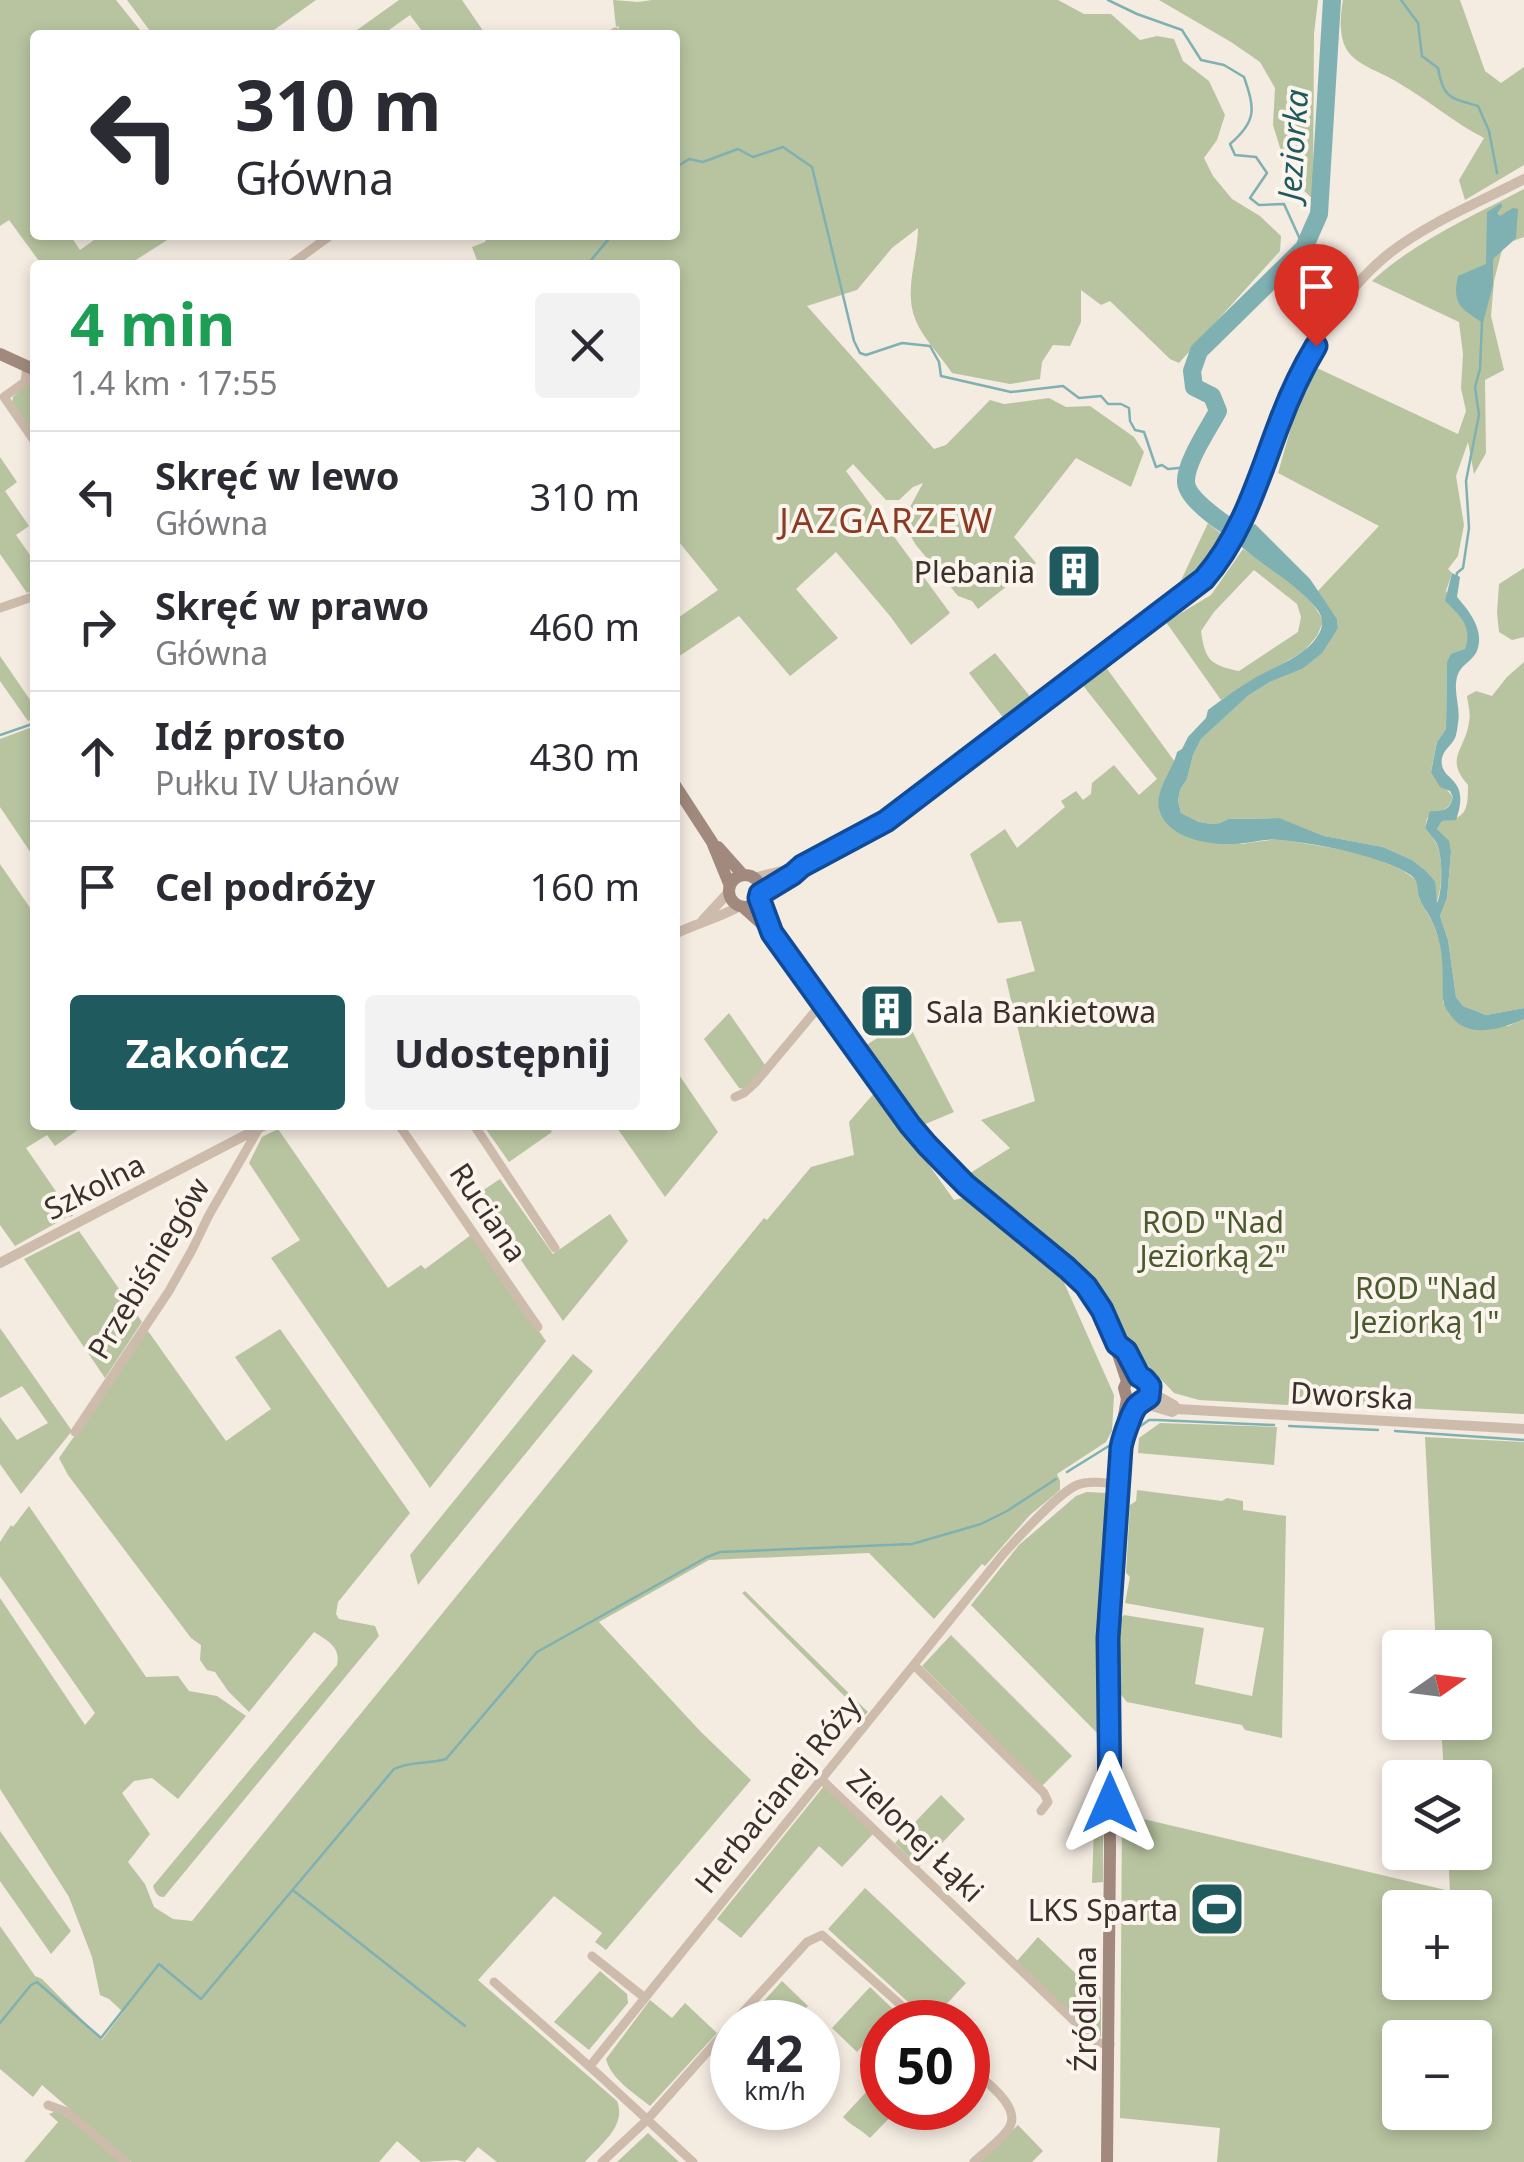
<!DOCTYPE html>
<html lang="pl">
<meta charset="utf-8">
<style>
:root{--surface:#fff;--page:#f2f2f3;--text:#2b2b33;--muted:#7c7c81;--line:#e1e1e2;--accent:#1f5a5e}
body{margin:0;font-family:"Noto Sans",sans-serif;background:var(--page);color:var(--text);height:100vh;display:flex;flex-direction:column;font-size:38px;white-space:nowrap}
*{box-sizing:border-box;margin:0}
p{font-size:32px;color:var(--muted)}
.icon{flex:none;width:55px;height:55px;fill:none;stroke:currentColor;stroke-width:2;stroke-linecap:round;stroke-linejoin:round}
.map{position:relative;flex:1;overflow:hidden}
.side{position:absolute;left:30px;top:260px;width:650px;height:870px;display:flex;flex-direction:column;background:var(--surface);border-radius:10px;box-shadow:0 5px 15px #0003}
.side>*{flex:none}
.banner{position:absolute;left:30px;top:30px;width:650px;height:210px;border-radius:10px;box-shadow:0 5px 15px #0003;background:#fff;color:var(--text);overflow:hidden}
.needle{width:65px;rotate:76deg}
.buttons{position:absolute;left:1382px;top:1630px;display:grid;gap:20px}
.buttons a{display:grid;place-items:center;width:110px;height:110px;border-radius:10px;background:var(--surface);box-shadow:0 5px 15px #0003;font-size:50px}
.speed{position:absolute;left:710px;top:2000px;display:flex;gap:20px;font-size:50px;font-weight:700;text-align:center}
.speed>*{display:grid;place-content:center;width:130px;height:130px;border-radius:50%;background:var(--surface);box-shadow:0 5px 15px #0003;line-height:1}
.speed small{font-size:25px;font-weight:400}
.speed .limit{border:15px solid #d22;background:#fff;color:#111}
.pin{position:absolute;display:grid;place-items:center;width:85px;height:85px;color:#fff;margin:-102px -42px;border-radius:50% 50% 50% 0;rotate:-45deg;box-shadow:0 0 10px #0007}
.pin .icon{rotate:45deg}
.me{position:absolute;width:110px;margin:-55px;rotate:0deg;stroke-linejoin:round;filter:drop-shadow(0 0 8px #0008)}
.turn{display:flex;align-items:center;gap:35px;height:210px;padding:0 40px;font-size:45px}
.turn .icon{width:130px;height:130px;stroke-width:2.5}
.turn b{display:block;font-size:70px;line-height:85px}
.round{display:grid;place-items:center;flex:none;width:105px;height:105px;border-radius:10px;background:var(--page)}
.headline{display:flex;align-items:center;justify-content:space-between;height:170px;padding:0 40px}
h1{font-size:60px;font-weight:700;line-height:75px;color:#1e9e55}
.cta{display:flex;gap:20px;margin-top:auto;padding:20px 40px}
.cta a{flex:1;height:115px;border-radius:10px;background:var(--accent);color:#fff;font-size:40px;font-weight:700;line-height:115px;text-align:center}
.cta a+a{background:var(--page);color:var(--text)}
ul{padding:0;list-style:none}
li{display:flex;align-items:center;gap:30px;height:130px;padding:0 40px;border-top:2px solid var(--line)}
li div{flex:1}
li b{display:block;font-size:38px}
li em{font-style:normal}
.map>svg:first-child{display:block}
</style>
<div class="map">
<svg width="1524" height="2162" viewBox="0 0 1524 2162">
<rect width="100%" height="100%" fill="#f4ebe1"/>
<path fill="#b8c4a0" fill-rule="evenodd" d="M0,0H116L144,35H35V235H70L80,250L101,235H171L172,237L128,265H42L9,220L0,226Z
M127,0H316L267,35H153Z
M399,0H462L486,35H425L410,15L382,35H350Z
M613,0L638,2L652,0H1058L1084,14H1111L1140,40L1157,36L1174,39L1183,61L1209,81L1225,115L1217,140L1204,158L1213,176L1232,199L1260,216L1281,236L1280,251L1179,363L1170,359L1110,301L1101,305L1081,290V322L1070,346L1053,345L1042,362L1040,379L1010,384L952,373C941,356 924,340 916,321C903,292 918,258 918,228L892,248L857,290L807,306L934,449L946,445L990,400L1004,404L1049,398L1066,407L1090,406L1134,437L1144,452L1131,487L1076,458L1014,537L1036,563L978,609L972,601L958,596L916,545L902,522L923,483L913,487L899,500H886L853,464L846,471L950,613L911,645L890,616L836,552L796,589L838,638L790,676L739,616L675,659V620L718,590L679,542L675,543V265H476L478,263L472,247L485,242L488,235H675V35H617L619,26L616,27Z
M1159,0H1318L1314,34L1313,199L1289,177L1273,125L1275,88L1260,62L1231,42Z
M1343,0H1460L1485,71L1501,83L1524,67V165L1465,200L1459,180L1484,138C1453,122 1427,99 1397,82C1383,73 1360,66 1350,54C1338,40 1340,17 1343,0Z
M1524,189V237L1513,241L1502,250L1494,281L1491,316L1504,370L1485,380L1486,453L1474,474L1468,442L1456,476L1464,525L1458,556L1448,569L1452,573L1446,591C1455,605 1475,628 1467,646C1464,652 1453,658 1447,662L1446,729L1437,742L1431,771L1453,797C1450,810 1439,812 1427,818L1425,828C1428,833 1432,836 1435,841C1444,855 1443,891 1435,905V881L1426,871L1412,860L1383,847L1324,836L1278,818L1228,819L1220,823L1211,824L1199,822L1181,813L1178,801L1180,790L1187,779L1193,755L1201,739L1249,695L1270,682L1302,669L1338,628L1337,619L1317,592L1379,526L1278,473L1298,403L1317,368L1458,434L1466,411L1461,388L1463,354L1459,322L1372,281C1417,240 1471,217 1524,189Z
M30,380L35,387V436L12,403L13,397Z
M0,457L17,482L5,491L29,526L16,535L35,562V590L27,593L0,554Z
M1208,523L1224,536L1210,557L1176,591Z
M1243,549C1267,564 1314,595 1323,622L1317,636L1304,651L1221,700L1166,622L1211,595ZM1254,570L1297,604L1301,617L1298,632L1239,671C1211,665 1205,661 1201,631L1214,612Z
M1524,568V637L1512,640L1499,632L1497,613L1499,584Z
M995,653L1032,699L1005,720L969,673Z
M0,656L35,707V718L28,721L0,681Z
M1524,662V1008L1486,1015L1463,1006L1456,997L1448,940L1440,916L1447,898L1451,853L1437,829L1442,821C1467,819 1468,808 1468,785C1444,758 1465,751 1469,722C1471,714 1468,704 1467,696L1476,691L1492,696L1507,677Z
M1105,666L1175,762C1166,779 1157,793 1160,812L1241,844L1278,839L1362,853L1402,870L1415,879L1420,886L1419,898L1433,923L1439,940L1443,962V1003L1508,1026L1524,1019V1414L1289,1402L1288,1405L1199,1400L1174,1393L1137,1354L1099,1288L1036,1230L1030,1221L1022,1219L967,1175L1010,1148L981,1120L1035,1101L1006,979L1035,971L1021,921L998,923L970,854L1005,829L1017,848L1065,807L1061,801L1076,791L1083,800L1091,794L1092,783L1114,765L1139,795L1157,779L1081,683Z
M35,726V859L0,807V739Z
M0,864L35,915V1125H85L55,1146L47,1135L26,1148L73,1216L67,1217L15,1246L0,1225Z
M729,1013L765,1065L745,1089L739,1088L704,1039Z
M906,1019L954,1112L923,1125L862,1048Z
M675,1069L718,1132L665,1197L615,1125H675Z
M876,1091L954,1200L964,1198L1062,1278L1114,1395L1112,1431L1106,1442L1057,1474L1060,1481V1490L1030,1515L985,1566L982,1564L934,1619L869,1553L709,1560L599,1622L701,1732L751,1780L606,1950L595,1942L602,1933L554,1896L478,1980L617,2101C627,2126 601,2144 585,2162H497L478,2147L465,2162L457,2160L421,2162L397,2141L379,2162H131L42,2085L33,2097L0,2069V1926L35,1976L42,1979L102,2040L123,2012L109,1999L100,1995L92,1957L69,1897L0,1789V1598L85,1725L95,1713L0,1576V1542L11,1525L13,1527L29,1506L146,1677L178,1676L189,1691L217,1696L246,1716L178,1799L152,1778L134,1781L122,1793L150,1834L128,1862L145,1884L154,1907L173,1919L192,1921L764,1218L767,1220L811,1167L854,1155L849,1122Z
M483,1125H547L552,1132L509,1162Z
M278,1129L388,1288L421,1265L425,1269L471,1235L546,1341L430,1488L271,1258L300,1240L249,1163L262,1137Z
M500,1179L553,1254L610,1214L628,1241L563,1321L476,1195Z
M79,1231L142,1322L105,1378L24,1259Z
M0,1328L72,1431L21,1494L0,1464V1417L17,1440L48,1423L22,1386L0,1398Z
M280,1329L410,1513L338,1602L336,1614L339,1619L375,1626L379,1636L164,1897C157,1897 155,1892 153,1886L337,1665C341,1647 328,1641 314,1632L249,1712L228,1691L215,1672L207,1670L200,1660L201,1645L191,1638L68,1475L59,1458L110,1385L131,1349L148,1331L226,1441L271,1409L235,1357Z
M573,1354L593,1371L418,1585L410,1555Z
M1160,1423L1277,1427L1274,1465L1138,1453L1139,1438Z
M1425,1437L1524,1442V2162H1217L1220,2128L1120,2118L1122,1814L1450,1891L1448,1853L1475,1852V1778L1444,1777L1441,1723L1475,1722V1648L1436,1647ZM1400,1908H1475V1982H1400ZM1400,2038H1475V2112H1400Z
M1137,1490L1222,1501L1227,1498L1243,1501V1510L1286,1516L1282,1738L1245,1730L1242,1725L1127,1702L1117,1690L1118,1621L1124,1615L1204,1628L1195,1684L1252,1696L1264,1628L1125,1603L1130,1577L1126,1573L1130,1505L1136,1501Z
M1087,1492L1108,1493L1100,1641L1102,1734L1100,1736L971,1605L1019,1545L1076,1496Z
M745,1591L868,1712L864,1716L742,1593Z
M951,1635L1072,1756L1042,1786L922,1666Z
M824,1786L873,1834L842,1867L819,1846L741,1938L717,1919Z
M941,1795L965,1819L919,1867L895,1843Z
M1095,1799L1103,1801V1882L1092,1883Z
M0,1831L71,1931L51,1954L0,1881Z
M865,1888L966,1983L930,2022L828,1929Z
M1038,1937L1101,1998V2037L1089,2031L1017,1961Z
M600,1971L627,1994L628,2003L589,2050L554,2022Z
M782,1981L808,2006L793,2022H750V2016Z
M870,1987L895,2011L857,2052L832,2028Z
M650,2000L672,2018L685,2003L717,2033L650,2106C634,2093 611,2079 606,2059Z
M882,2075V2108H899L870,2138C861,2129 851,2126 843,2117Z
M54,2112H60L122,2162H24L58,2122L49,2114Z
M1018,2125L1043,2151L1032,2162H979Z
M648,2133L679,2162H617Z"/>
<path fill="#7fb0b2" d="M1501,203L1502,207L1497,213L1500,216L1513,208L1518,209L1516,238L1493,259V285L1483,323C1464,309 1451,307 1458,276L1486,264L1487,212Z
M1255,524L1310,579L1337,619L1338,628L1322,653L1302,669L1270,682L1249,695L1201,739L1193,755L1187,779L1180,790L1178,801L1181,813L1199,822L1211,824L1220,823L1228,819L1279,818L1324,836L1383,847L1412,860L1426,871L1435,881L1437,903C1443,890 1443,855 1436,842C1433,837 1428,833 1425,828L1430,811C1443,812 1450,810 1453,797L1450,791L1440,787L1431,772L1437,742L1446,729L1447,662L1451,654L1465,649C1473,627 1460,615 1445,601L1452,573L1460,577L1457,597C1470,612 1486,632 1476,653C1471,662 1460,665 1457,677C1453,693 1461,708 1458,723C1458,725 1456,737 1455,738C1451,746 1444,749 1442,758C1438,783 1472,774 1456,820L1442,821L1437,829L1449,841L1451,853L1447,898L1440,916L1448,940L1456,997L1463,1006L1486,1015L1524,1008V1019C1499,1030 1466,1040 1449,1013C1445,1007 1444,1005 1443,999C1442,981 1444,964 1440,946C1438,936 1435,926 1430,917C1427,911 1421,904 1419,897C1416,879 1419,879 1400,869C1363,852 1322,845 1282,840C1269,838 1257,842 1244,843C1217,847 1167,841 1159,809C1155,789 1173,770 1177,752L1182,749L1188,737L1206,718L1208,710C1222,699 1237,689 1253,679C1273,667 1304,657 1317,637C1324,627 1324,617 1316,608C1294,582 1263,566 1238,544L1247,528Z"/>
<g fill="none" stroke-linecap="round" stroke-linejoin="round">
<path stroke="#7fb0b2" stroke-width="2.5" d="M1108,0L1137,14L1182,30L1201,60L1224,65L1244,77C1255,109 1257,121 1230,144L1235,155L1256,157L1267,173L1250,198L1259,205L1284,204L1304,248
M1401,0L1418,23L1422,56L1438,68C1443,99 1451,98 1478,106L1489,131L1497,173
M675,168L689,159L703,162L738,149L753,157L783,147L812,167L854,341L860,353L866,355L902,343L930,346L939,362L941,376L1011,392L1063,386L1079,398L1101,396L1108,404H1121L1129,408L1130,421L1135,430L1144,432L1156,467L1162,465L1168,469L1189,467
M587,265L612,235
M1456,578L1457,573L1463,568L1469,528L1466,481L1479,415L1475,387L1480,369L1482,322
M0,735L35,723
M1289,1426L1378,1430
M1395,1431L1524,1440
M1127,1444H1130L1132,1432L1149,1420H1157L1274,1425
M1067,1472L1112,1444
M294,1891L465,2026
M0,2023L31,1985L37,1982L101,2038L159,1964L201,1999L394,1769C410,1761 429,1764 446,1759L537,1652L707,1557L720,1552L912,1544L981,1524L1007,1511L1056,1479"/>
<path stroke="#7fb0b2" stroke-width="18" d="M1261,548C1242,535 1187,504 1186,482C1185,463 1209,428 1218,411L1212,396L1194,387L1192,371L1199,351L1304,248L1319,214L1332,0"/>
<path stroke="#cdbbac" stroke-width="9" d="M611,35L615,32
M290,265L331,235
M27,366L25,382L4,397L35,442
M0,608L35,596
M735,1097L744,1093L755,1083L822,1003
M399,1125L538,1327
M474,1125L555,1248
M75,1432L169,1291L192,1250L209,1215L259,1128
M914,1665L1044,1793L1048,1802L1041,1811
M821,1779L1092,2038L1099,2043L1110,2044
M592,1956L645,1998
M494,1982L599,2075L693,2162
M734,2022L807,1942L822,1935L920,2022
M590,2066L1004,1553C1019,1537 1058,1493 1077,1485C1089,1480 1105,1483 1118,1484
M968,2066C982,2079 1023,2106 1009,2128C1001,2141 984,2152 974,2162
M48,2105L67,2112L126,2162
M602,2162L647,2120L732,2024"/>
<path stroke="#cdbbac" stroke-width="10" d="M754,878L802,866L886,821L1204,579C1244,533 1258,478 1279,422C1303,361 1338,293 1391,252C1430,222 1480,202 1524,179
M760,894L793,874L801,866
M703,920L729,892
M675,934C697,923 719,918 740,906
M0,1263L265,1125
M1151,1392L1174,1405L1177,1409
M1142,1403L1172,1412L1177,1409L1524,1429"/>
<path stroke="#a18a7d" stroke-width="12" d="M0,354L35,370
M675,785L712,842L730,886
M718,847L743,875
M729 891a16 16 0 1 1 32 0a16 16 0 1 1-32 0Z
M743,907L772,933L856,1052L927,1145L967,1185L1067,1268L1086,1286L1107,1319L1117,1344L1118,1354L1127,1381L1124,1388L1127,1399L1121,1431L1108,1659L1110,1848L1107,2162
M1121,1346C1128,1354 1131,1368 1138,1376C1145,1382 1148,1376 1150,1387C1154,1403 1137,1404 1127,1399"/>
</g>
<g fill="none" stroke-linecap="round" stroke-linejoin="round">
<g stroke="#114b97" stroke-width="25">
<path id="route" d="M1110,1803L1108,1638L1121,1448C1122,1440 1131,1414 1136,1407C1139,1403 1145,1400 1149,1397L1150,1386L1144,1379L1139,1376L1126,1351L1117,1344L1102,1310L1086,1286L1067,1268L966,1185L927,1145L910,1125L772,933L759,898L760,894L793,874L802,866L886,821L1204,579C1243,534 1258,479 1279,424C1289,397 1301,371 1316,346"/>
</g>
<use href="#route" stroke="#1a73e8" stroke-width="18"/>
</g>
<defs>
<g id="building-square" transform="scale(2.875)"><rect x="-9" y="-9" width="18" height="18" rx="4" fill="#1f5a5e" stroke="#fbf5ee"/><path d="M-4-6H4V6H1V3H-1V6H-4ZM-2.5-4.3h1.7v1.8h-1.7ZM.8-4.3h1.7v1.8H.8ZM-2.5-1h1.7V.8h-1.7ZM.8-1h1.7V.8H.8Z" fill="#fff"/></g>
<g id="stadium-square" transform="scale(2.875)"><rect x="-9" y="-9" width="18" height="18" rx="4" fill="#1f5a5e" stroke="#fbf5ee"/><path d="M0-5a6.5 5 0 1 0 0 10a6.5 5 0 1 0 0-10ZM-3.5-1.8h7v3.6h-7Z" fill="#fff"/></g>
</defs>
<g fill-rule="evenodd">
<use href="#building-square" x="1074" y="571"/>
<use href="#building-square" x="887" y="1011"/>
<use href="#stadium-square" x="1217" y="1909"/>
</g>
<g text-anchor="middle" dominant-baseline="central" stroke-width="8" stroke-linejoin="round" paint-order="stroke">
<g font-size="30" fill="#3b302b" stroke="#fbf5ee" text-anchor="end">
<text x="1035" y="571">Plebania</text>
<text x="926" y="1011" text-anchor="start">Sala Bankietowa</text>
<text x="1178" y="1909">LKS Sparta</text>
</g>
<g font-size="30" fill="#3b302b" stroke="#fbf5ee">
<text transform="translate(94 1186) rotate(-27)">Szkolna</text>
<text transform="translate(489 1212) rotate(56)">Ruciana</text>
<text transform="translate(148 1268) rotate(-59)">Przebiśniegów</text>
<text transform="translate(1352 1395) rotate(3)">Dworska</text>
<text transform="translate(777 1794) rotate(-51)">Herbacianej Róży</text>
<text transform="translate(916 1835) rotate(44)">Zielonej Łąki</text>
<text transform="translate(1084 2009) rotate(-90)">Źródlana</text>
</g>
<g font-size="30" fill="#4a5a2e" stroke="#fbf5ee">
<text x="1213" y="1221">ROD "Nad<tspan x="1213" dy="34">Jeziorką 2"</tspan></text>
<text x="1426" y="1287">ROD "Nad<tspan x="1426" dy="34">Jeziorką 1"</tspan></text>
</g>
<g font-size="32" font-style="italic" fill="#1f5a5e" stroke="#fbf5ee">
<text transform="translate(1292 145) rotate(-86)">Jeziorka</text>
</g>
<g font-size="35" letter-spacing="2.5" fill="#8c3b22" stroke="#fbf5ee">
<text x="887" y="519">JAZGARZEW</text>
</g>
</g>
</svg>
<div class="buttons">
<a><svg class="needle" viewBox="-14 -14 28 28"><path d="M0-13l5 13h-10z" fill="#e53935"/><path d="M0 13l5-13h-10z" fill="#7c7c81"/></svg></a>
<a><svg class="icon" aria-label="layers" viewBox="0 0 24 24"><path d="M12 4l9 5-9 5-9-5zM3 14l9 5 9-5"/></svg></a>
<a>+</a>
<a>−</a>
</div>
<div class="speed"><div>42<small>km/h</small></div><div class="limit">50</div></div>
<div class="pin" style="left:1316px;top:346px;background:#d93025"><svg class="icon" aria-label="arrive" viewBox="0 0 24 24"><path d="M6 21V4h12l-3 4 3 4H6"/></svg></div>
<svg class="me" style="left:1110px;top:1803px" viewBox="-20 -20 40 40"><path d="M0-17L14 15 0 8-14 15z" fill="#1a73e8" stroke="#fff" stroke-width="4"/></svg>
<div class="banner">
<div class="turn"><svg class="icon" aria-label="left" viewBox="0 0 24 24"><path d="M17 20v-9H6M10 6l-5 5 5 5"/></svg><div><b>310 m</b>Główna</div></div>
</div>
<section class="side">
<div class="headline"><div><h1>4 min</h1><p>1.4 km · 17:55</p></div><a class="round"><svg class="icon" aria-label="close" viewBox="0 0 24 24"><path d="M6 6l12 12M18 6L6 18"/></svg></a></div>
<ul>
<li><svg class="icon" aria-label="left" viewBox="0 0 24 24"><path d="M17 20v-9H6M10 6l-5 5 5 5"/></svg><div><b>Skręć w lewo</b><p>Główna</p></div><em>310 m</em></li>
<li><svg class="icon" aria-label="right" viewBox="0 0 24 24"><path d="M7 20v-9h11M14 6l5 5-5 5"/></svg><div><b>Skręć w prawo</b><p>Główna</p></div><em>460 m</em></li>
<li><svg class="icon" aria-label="ahead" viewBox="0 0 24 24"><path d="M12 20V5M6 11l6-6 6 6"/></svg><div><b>Idź prosto</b><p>Pułku IV Ułanów</p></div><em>430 m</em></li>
<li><svg class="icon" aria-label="arrive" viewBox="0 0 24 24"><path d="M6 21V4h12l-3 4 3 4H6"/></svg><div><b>Cel podróży</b></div><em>160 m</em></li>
</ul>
<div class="cta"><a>Zakończ</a><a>Udostępnij</a></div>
</section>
</div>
